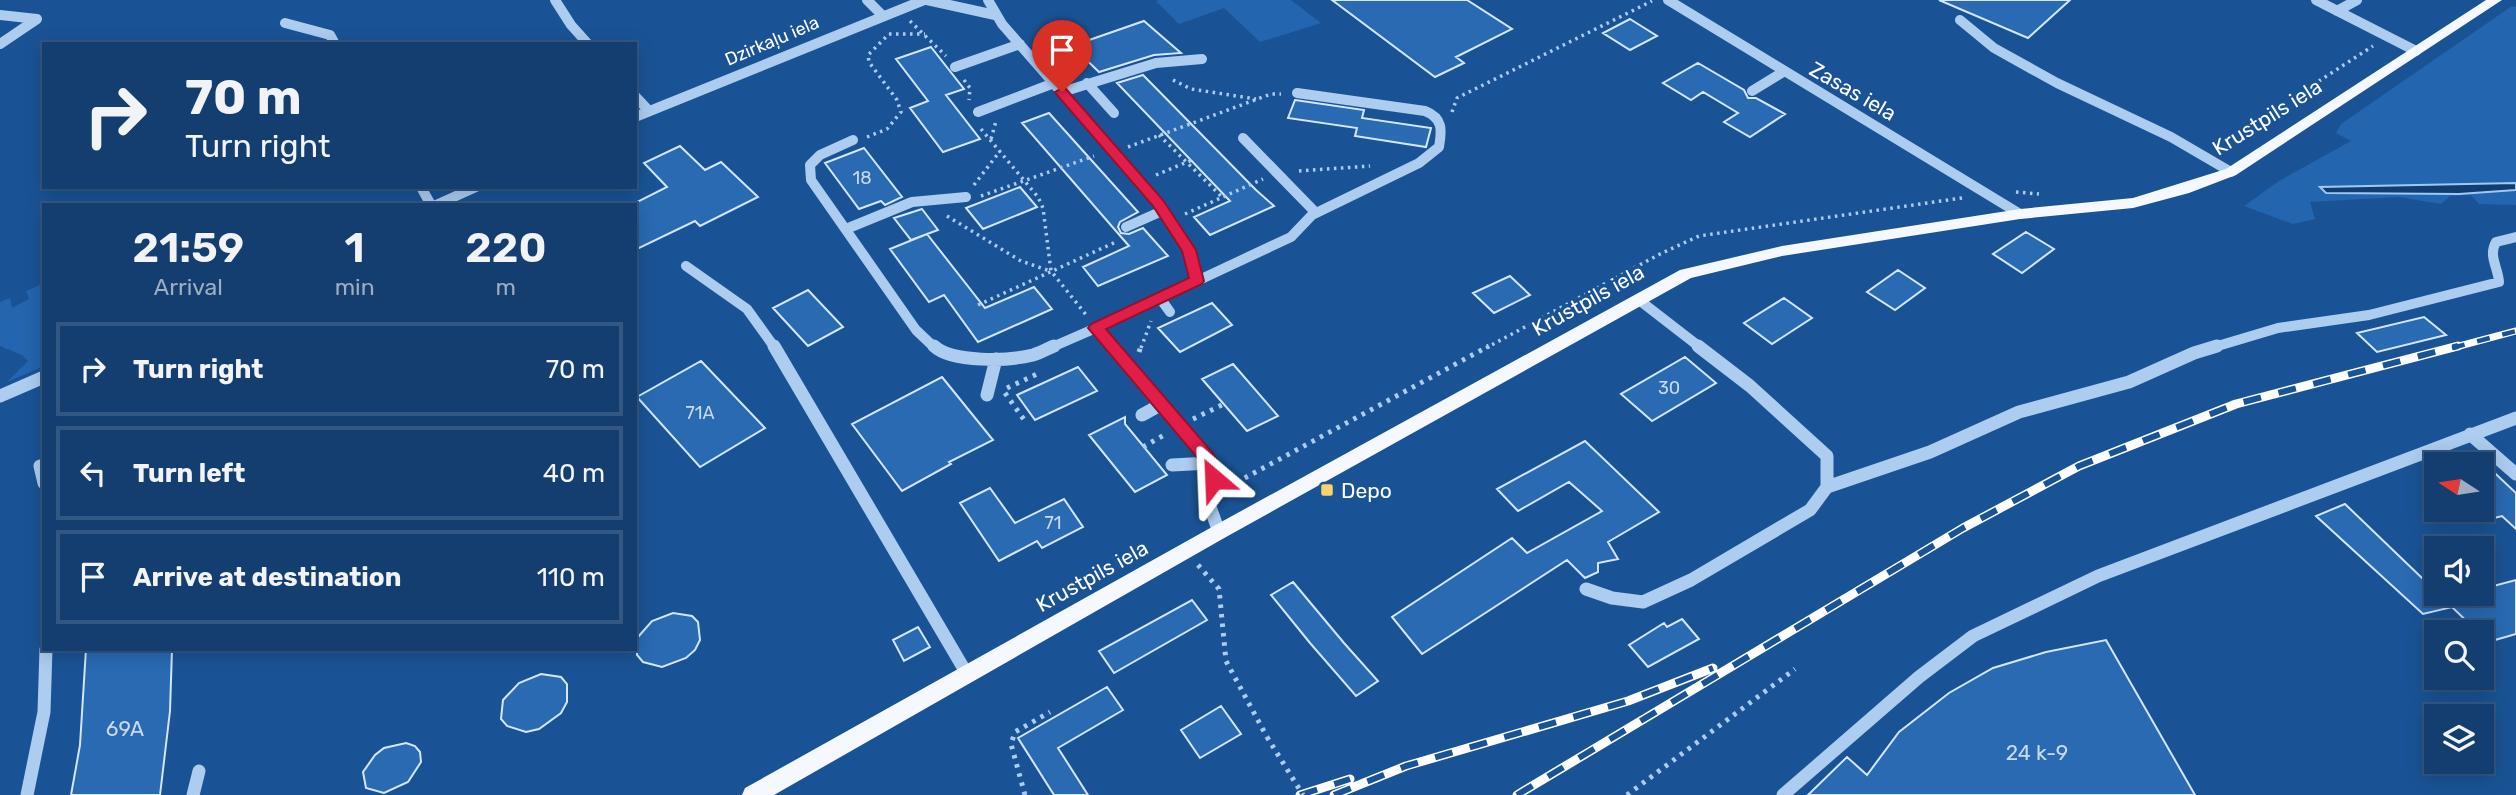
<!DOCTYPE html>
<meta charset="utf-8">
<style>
:root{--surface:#143e70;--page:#214978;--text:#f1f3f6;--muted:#9daec3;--line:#335783}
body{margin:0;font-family:Rubik,sans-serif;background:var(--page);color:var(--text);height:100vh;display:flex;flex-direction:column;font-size:26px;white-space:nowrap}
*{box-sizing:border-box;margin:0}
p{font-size:23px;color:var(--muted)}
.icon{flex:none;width:38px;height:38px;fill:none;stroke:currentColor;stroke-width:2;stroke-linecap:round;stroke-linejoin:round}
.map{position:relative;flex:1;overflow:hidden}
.details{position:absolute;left:42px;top:203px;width:595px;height:448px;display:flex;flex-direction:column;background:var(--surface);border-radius:0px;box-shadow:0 4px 18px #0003,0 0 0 2px var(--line)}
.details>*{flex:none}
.banner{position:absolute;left:42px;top:42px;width:595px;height:147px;border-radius:0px;box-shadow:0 4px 18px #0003,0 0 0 2px var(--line);background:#143e70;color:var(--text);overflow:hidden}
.needle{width:46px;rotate:282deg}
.tools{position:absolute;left:2424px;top:452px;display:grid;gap:14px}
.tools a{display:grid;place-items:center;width:70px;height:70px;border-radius:0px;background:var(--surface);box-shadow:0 4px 18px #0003,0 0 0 2px var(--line);font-size:35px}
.pin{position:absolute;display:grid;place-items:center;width:60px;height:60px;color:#fff;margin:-72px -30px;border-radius:50% 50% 50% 0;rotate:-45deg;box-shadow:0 0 7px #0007}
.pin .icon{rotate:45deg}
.me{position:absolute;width:77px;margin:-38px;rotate:334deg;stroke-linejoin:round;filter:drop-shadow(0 0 5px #0008)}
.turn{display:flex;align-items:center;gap:24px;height:147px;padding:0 28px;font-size:32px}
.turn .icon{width:91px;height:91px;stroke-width:2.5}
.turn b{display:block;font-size:49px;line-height:60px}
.eta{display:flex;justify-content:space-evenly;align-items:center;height:119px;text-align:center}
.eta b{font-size:42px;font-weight:600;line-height:49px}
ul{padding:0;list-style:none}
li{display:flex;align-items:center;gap:21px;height:94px;margin:0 14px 10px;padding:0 14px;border:4px solid var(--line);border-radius:0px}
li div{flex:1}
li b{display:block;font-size:26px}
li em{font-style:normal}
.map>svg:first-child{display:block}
</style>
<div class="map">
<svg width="2516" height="795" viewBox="0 0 2516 795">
<rect width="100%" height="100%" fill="#1a5395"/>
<path fill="#2365ae" d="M1159,0H1291L1321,23L1260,42L1224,8L1179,24L1156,1Z
M2512,6L2516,7V205L2479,204L2471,195L2450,196L2441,204L2399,197L2310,202L2315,219L2293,224L2244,206L2279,181L2351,141L2336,133L2341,124Z
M44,283V366L7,382L28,361L22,355L0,346V302L10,298L12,308L29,299L26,291Z"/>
<path fill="#113d73" stroke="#9fc8f2" stroke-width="2" d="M2516,183V190L2459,194L2326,193L2320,187Z"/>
<path fill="#296ab3" stroke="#d3e6fb" stroke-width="2" d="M1332,0H1467L1512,29L1456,57L1464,63L1435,77Z
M1939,0H2070L2028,38Z
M1630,19L1657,36L1630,50L1603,33Z
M1144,21L1181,53L1154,55L1099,72L1072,46Z
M931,47L964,89L946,95L980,139L943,152L910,108L928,101L896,59Z
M1698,63L1744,90L1748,98H1756L1785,114L1750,137L1724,122L1738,113L1703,92L1691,100L1663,83Z
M1143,75L1256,190L1274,206L1210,235L1194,217L1230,201L1117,83Z
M1295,100L1364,110L1362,118L1431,128L1426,147L1355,136L1357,128L1288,118Z
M1049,113L1138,212L1120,222L1118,227L1121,233L1129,234L1143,228L1168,256L1098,286L1083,267L1129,246L1022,123Z
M680,146L705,170L721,162L758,197L700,226L695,221L635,250V203L667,187L644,163Z
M864,148L902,197L885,205L881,201L859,209L825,163Z
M1020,187L1037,207L983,229L966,208Z
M922,209L938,230L911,240L894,218Z
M2026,232L2054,249L2022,273L1993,254Z
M927,234L985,308L1034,287L1052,309L978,342L944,295L929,302L890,249Z
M1898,270L1925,288L1895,310L1867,292Z
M1510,276L1530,295L1494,313L1473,293Z
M808,290L843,327L808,346L773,308Z
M1784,298L1812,318L1772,344L1744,323Z
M1212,303L1232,325L1180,352L1158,328Z
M2424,317L2446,335L2377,352L2357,333Z
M1685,357L1716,383L1652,421L1621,394Z
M701,361L765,428L700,467L637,397Z
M1233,364L1278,416L1247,431L1202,379Z
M1078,367L1097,391L1035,420L1017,395Z
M942,377L993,440L949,462L951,464L902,491L852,424Z
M1125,417V424L1167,475L1135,492L1089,435Z
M1585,441L1659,512L1608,542L1618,559L1598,563V572L1585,578L1567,560L1422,654L1392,617L1512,538L1527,553L1602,511L1569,482L1518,511L1497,489Z
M2482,461L2516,493V529L2502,516L2482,521Z
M990,488L1015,523L1064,499L1083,527L1042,548L1037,541L999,561L960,503Z
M2345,504L2448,603L2444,598L2464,593H2482V589L2516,580V634L2488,642L2482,632H2478L2452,607L2423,614L2316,516Z
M1293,582L1344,643L1378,681L1356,696L1310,643L1271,595Z
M1192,600L1207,620L1114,673L1099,651Z
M673,613L692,616L698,622L700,640L695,650L686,658L662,667L643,662L637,655L638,637L652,621Z
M1682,619L1699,639L1648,667L1629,645L1664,623L1667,627Z
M918,627L930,647L904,661L893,640Z
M2106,640L2195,795H1808L1847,757L1867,775L1899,732L1949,693L1993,668L2046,652Z
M86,649H172L170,711L160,795H71L80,745Z
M541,674L561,677L567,684V702L561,713L539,729L526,732L507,726L501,719L503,700L519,683Z
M1107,687L1123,710L1058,748L1088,795H1054L1018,738Z
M1221,706L1241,734L1200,758L1181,730Z
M406,743L415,746L420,752L421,762L408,782L384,793L366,788L363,772L375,755L384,748Z"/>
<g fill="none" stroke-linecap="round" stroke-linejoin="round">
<path stroke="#acccf0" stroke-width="3.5" stroke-dasharray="2.5 4.5" stroke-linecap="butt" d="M910,21L946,56
M889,34H925
M964,80L970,88L969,100
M1173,80L1191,89L1256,99
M1452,112L1457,98L1652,1
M981,129L1038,197L1043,208L1051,271L1087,316
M1159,135L1222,197
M867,137L887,129L901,112L897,100L869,62L868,55L889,34
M991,139L996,121
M2219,146L2373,46
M1128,147L1271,94H1281
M1299,171L1370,166
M1156,175L1192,160
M974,185L1000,151
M2016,192L2039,194
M981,196L1094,156
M1185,214L1263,179
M947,216L1021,261L1050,271
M978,305L1118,241
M1141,348L1151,321
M1486,348L1660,254L1699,236L1962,198"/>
<path stroke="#acccf0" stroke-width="5" stroke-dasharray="3.5 6" stroke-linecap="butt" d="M1139,352L1141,346
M1007,388L1037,374
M1005,393L1025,421
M1193,419L1224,404
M1143,447L1164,435
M1228,487L1489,346
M1198,565L1219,589L1226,661L1267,737
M1025,795L1011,744L1015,732L1050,712
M1627,795L1795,669"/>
<path stroke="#acccf0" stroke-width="10" d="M555,0L571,25L588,44
M867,0L882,15
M927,0L995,15
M988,0L1002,24L1158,203L1189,250L1197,281L1096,328L1113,348
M1668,0L2020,214
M2316,0L2416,51
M2337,11L2357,0
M0,15L37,19
M1960,20L1994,48L2057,83L2171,137L2231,172
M285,23L330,35L335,44
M0,44L37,19
M955,67L1020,44
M1087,83L1114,113
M1752,91L1783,72
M1062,92L1156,63L1202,59
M635,96L649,111
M978,112L1054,83
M635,117L924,0
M1243,138L1316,213
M853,140L820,155L810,165L811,180L916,330L935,348
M421,187L431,205
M436,205L476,187
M1126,227L1162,211
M846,229L912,202L966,197
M686,266L747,309L775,348
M1197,281L1291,237L1312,215L1419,163L1439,147C1442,130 1443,118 1425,111L1297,93
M1160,298L1170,312
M1639,300L1701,348
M1050,348L1096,328
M2211,348L2278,328L2369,315L2499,282C2498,267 2488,256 2496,242L2516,237"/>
<path stroke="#acccf0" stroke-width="13" d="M774,346L967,674
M934,346C952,363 1009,361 1033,355C1040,353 1047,349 1054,346
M1111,346L1212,466L1209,504L1219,532
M987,395L996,359
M0,396L44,377
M1142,415L1162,404
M2470,434L2516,474
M1172,465L1210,463
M40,466L44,483
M1827,487L1930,452L2019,412L2129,382L2194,353L2217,346
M1586,589L1612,598L1643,602L1691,580L1810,510L1827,487V456L1750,386L1698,346
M27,795L44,712L46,649
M193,795L199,771
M1783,795L1919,677L1973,636L2098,576L2516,418"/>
<path fill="#f5f9ff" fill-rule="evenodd" d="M2486,0H2502L2236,175L2189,193L2133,208L2020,219L1782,256L1691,278L1226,537L774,795H742L745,788L1212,527L1680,270L1782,246L2020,209L2133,198L2226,169Z"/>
<g stroke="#fff" stroke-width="7">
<path id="rail-far1" d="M2452,348L2516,331"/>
</g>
<g stroke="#fff" stroke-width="9">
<path id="rail" d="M1300,795L1350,779
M1334,795L1406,766L1628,701L1713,668
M1517,795L1963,528L2079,466L2236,404L2458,346"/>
</g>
<use href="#rail-far1" stroke="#1a5395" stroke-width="4.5" stroke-dasharray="13" stroke-linecap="butt"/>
<use href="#rail" stroke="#1a5395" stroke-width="6" stroke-dasharray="18" stroke-linecap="butt"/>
<path stroke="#acccf0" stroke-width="5" stroke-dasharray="3.5 6" stroke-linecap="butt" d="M1267,737L1303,795"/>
</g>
<path fill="#e11d48" stroke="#92132f" stroke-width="2" d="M1062,88L1066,89L1163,200L1196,250L1204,281L1202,284L1106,329L1212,452C1218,461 1226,472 1220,483H1208L1200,461L1088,328L1091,324L1189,278L1182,251L1153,206L1057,95L1055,92Z"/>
<rect fill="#ffd16b" stroke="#1a5395" stroke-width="2.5" x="1320" y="483" width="14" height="14" rx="3.5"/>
<g text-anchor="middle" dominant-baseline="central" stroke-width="7" stroke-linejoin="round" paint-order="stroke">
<g font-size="18" fill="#fff" stroke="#1a5395">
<text transform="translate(772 41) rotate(-23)">Dzirkaļu iela</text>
</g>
<g font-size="18" fill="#cadaec">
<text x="862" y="178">18</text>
<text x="1669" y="388">30</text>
<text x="700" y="413">71A</text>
<text x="1053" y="523">71</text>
</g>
<g font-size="21" fill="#fff" stroke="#1a5395">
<text transform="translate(1853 91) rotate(30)">Zasas iela</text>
<text transform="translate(2267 117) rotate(-32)">Krustpils iela</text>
<text transform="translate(1588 300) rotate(-29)">Krustpils iela</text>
<text transform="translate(1092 576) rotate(-29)">Krustpils iela</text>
</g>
<g font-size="21" fill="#fff" stroke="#1a5395" text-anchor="start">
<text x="1341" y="490">Depo</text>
</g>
<g font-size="21" fill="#cadaec">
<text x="125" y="728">69A</text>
<text x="2037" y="752">24 k-9</text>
</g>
</g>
</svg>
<div class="tools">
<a><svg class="needle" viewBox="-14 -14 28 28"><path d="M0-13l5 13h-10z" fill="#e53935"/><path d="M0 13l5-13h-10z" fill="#9daec3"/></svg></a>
<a><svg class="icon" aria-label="sound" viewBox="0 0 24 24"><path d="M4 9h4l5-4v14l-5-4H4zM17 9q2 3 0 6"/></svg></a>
<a><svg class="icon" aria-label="search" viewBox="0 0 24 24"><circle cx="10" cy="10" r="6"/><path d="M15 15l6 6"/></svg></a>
<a><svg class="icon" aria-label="layers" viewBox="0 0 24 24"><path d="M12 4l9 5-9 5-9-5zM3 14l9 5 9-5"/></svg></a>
</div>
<div class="pin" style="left:1062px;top:92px;background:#d93025"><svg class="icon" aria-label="arrive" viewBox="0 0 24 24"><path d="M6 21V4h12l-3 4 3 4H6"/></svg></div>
<svg class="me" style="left:1214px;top:479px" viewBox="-20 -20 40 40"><path d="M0-17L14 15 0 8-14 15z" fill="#e11d48" stroke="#fff" stroke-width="4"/></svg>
<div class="banner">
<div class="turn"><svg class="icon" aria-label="right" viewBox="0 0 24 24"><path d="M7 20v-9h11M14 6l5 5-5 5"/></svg><div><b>70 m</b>Turn right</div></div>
</div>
<section class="details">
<div class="eta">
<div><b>21:59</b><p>Arrival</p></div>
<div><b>1</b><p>min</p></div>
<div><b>220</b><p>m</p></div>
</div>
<ul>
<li><svg class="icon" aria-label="right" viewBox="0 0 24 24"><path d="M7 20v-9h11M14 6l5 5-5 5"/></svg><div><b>Turn right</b></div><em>70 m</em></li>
<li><svg class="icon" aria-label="left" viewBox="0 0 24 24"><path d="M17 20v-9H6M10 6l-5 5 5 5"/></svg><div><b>Turn left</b></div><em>40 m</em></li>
<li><svg class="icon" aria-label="arrive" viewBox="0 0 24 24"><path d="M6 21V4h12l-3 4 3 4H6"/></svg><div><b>Arrive at destination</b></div><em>110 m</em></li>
</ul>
</section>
</div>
